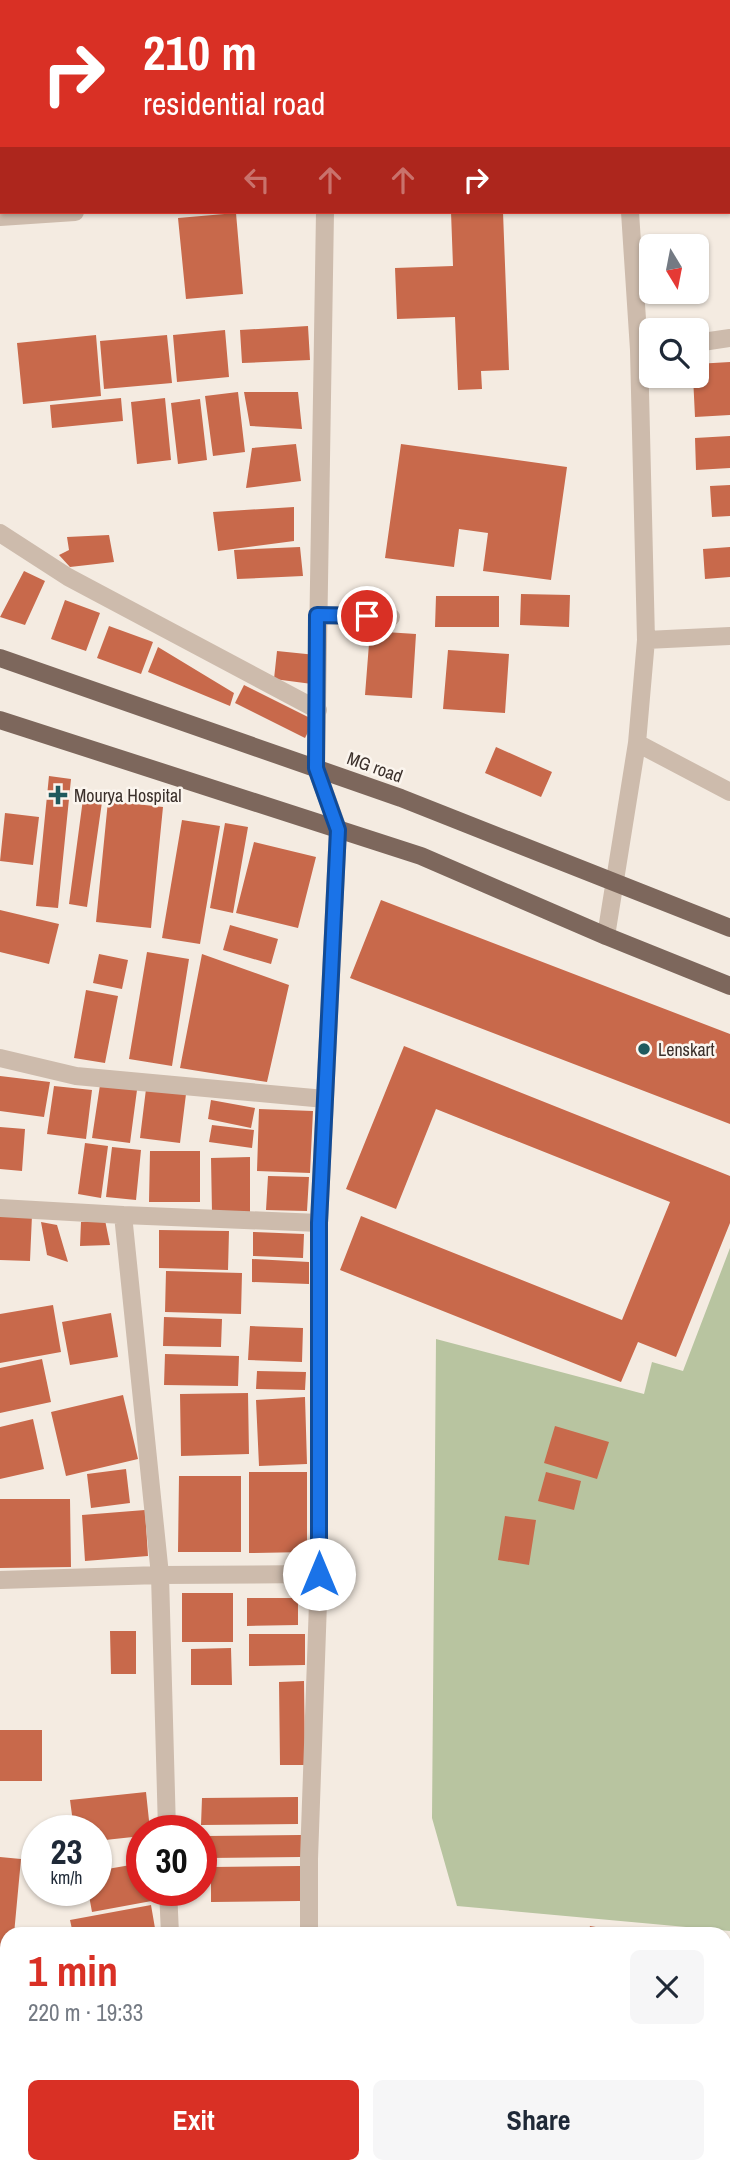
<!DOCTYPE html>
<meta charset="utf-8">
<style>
:root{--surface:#fff;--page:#f6f6f7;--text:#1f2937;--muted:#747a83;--accent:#d93025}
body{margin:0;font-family:"Archivo Narrow",sans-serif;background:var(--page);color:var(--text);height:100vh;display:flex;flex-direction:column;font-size:26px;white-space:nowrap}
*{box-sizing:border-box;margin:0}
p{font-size:23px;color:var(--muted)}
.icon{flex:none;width:38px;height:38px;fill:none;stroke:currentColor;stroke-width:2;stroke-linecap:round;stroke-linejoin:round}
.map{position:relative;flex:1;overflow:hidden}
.details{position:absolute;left:0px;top:1927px;width:732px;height:247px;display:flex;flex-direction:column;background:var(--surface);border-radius:21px 21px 0 0;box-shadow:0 2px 5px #0004}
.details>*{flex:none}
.guide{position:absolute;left:0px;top:0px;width:732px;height:214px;box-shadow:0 2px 5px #0004;background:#d93025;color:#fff;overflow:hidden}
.needle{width:46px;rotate:170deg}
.buttons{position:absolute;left:639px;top:234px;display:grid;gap:14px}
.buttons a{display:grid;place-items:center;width:70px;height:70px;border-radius:10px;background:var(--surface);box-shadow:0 2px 5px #0004;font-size:35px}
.speed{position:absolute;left:21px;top:1815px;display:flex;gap:14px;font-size:35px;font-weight:700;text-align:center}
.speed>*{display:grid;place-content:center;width:91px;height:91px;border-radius:50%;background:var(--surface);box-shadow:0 2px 5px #0004;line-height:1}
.speed small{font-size:18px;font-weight:400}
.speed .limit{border:10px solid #d22;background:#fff;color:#111}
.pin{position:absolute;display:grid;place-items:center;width:60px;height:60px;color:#fff;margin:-30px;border:4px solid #fff;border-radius:50%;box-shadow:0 2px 7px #0007}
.me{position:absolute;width:77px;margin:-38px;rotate:0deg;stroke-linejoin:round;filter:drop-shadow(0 0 5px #0008)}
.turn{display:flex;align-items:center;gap:24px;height:147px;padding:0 28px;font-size:32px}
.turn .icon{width:91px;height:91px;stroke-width:2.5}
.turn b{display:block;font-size:49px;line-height:60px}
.lanes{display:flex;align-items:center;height:66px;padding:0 28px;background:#0003;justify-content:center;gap:35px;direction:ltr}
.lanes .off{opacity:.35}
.round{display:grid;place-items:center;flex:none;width:74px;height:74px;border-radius:10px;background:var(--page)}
.overview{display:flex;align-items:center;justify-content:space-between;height:119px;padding:0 28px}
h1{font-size:42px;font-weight:700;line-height:52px;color:var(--accent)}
.action{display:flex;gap:14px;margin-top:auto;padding:14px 28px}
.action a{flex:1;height:80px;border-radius:10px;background:var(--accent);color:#fff;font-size:28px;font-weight:700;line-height:80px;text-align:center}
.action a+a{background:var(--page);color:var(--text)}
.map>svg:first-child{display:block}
</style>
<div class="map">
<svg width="730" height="2173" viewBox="0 0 730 2173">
<rect width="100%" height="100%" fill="#f4ebe1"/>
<path fill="#b8c4a0" d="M730,1248V1931L457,1906L432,1818L436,1339L644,1394L652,1362L683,1371Z"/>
<path fill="#c8694b" d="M451,212H503L509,370L481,371L482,389L458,390L455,317L397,319L395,268L453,266Z
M236,213L243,294L186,299L178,218Z
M308,326L310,360L242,363L240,330Z
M225,330L229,377L177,382L173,335Z
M96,335L101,396L23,404L17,343Z
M167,335L172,383L104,389L100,341Z
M730,362V415L695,417L693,376H696V364Z
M238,392L245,452L213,456L205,396Z
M244,392H298L302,429L250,426Z
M121,398L123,421L52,428L50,405Z
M165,398L171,460L137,464L131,402Z
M200,399L207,460L178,464L171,403Z
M730,436V468L696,470L695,438Z
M296,444L301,481L246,488L252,448Z
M401,444L567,467L551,580L483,571L488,533L459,529L454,567L385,558Z
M730,485V516L712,517L710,486Z
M294,507V541L218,551L213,512Z
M109,535L114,562L70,567L59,555L69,550L67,537Z
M300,547L303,576L237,579L234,550Z
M730,547V577L705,579L703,549Z
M24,571L45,581L25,625L0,617Z
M521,594L570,595L569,627L520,625Z
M436,596H499V627H435Z
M65,600L100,613L86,651L51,639Z
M109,626L153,642L141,674L97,658Z
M370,631L416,634L412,698L365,695Z
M158,647L234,693L230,706L148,672Z
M448,650L509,654L505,713L443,709Z
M277,651L316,655L312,684L274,679Z
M244,685L314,720L305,738L235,703Z
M496,747L552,772L541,797L485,773Z
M49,776L71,779L58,908L36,906Z
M83,799L102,802L87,907L69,904Z
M108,801L163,807L151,928L96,922Z
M5,813L39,817L33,865L0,861Z
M182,820L220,826L200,944L162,938Z
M225,823L248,827L233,913L210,908Z
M254,842L316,857L298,928L236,913Z
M381,900L730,1034V1124L350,978Z
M0,910L59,924L49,964L0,952Z
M230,925L278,939L271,964L223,950Z
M147,952L189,959L172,1066L129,1059Z
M99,954L128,960L122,989L93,983Z
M202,954L289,985L267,1082L180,1068Z
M86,990L118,996L105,1063L74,1058Z
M404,1046L730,1176V1223L676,1357L638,1342L621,1382L340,1270L361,1216L622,1320L670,1202L436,1109L396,1209L346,1189Z
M0,1076L50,1082L44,1117L0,1111Z
M100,1085L137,1090L130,1143L92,1138Z
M54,1086L92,1090L86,1139L47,1134Z
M146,1089L186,1094L180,1143L140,1138Z
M211,1100L255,1108L251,1128L208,1119Z
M259,1109L313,1111L310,1173L257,1171Z
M212,1125L254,1130L252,1148L209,1142Z
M0,1127L25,1129L22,1171L0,1169Z
M85,1143L108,1146L101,1198L78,1194Z
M112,1147L141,1150L136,1200L106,1197Z
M150,1151H200V1202H149Z
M250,1157V1212L212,1213L211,1158Z
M268,1176L309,1177L307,1211L266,1210Z
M0,1214L32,1215L30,1261L0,1260Z
M105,1220L110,1245L80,1246L81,1222Z
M41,1222L57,1225L68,1262L47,1255Z
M159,1230L229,1231L228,1270L159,1268Z
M253,1232L304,1234L303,1258L253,1256Z
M252,1259L309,1262V1284L252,1282Z
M166,1271L242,1273L241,1314L165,1312Z
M53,1305L61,1352L0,1363V1314Z
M111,1313L118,1357L70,1365L62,1322Z
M164,1317L222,1319L221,1347L163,1346Z
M250,1326L303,1328L302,1362L248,1360Z
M165,1354L239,1356L238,1386L164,1385Z
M42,1359L51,1402L0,1413V1368Z
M257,1371L306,1372L305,1390L256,1389Z
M248,1393L249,1454L181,1456L180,1394Z
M123,1395L138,1459L66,1476L51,1412Z
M305,1397L307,1464L259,1466L256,1400Z
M33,1419L44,1469L0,1479V1427Z
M555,1426L609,1442L597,1479L544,1463Z
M126,1469L130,1503L91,1508L87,1474Z
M249,1472H307V1552L249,1553Z
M546,1472L581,1481L574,1510L538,1501Z
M179,1476H241V1552H178Z
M0,1499H70L71,1567L0,1568Z
M145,1510L148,1556L85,1561L82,1515Z
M505,1516L536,1520L529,1565L498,1560Z
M182,1593H233V1642H182Z
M247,1598H298V1625L247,1626Z
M110,1631H136V1674H111Z
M249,1634H305V1665L249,1666Z
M231,1648L232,1685H191V1649Z
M304,1681L305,1765H280L279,1682Z
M0,1730H42V1781H0Z
M146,1792L150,1830H142V1836L96,1841V1830H74L70,1800Z
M298,1797V1824L201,1825L202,1798Z
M301,1835V1857L207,1858L206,1836Z
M0,1857L21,1859L14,1934H7V1970L0,1969Z
M142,1863V1890H155L157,1900L92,1912L88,1890H96V1871Z
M300,1866V1901L211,1902V1867Z
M151,1905L156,1934H73L70,1920Z
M590,1926L625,1932V1934H588Z
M0,2127L7,2135V2166H26L19,2173H0Z
M35,2166H49L54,2173H28Z
M228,2166H291V2173H228Z"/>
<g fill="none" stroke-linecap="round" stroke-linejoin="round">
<path stroke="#cdbbac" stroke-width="18" d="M145,0V2
M307,2V0
M0,217L75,212
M696,343L730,338
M0,533L68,577L318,710
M317,615L391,617
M646,640L730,636
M637,743L730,792
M606,936L637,743L646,640L639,350L630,212
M0,1058L76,1076L325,1099
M0,1208L123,1215L160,1575L167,1830
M123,1215L319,1223
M0,1580L160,1575L319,1574
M168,1890L170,1934
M309,1934V1859L319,1574V1223L338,829L316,768L325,212
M724,2085L730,2088
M0,2091L7,2098
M71,2166L77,2173
M181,2166V2173
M310,2166V2173
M497,2173L504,2166"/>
<path stroke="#7d675c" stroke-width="18" d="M0,658L401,798L730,928
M0,720L421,856L606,936L730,986"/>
</g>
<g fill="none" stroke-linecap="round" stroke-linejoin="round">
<g stroke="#114b97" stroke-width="18">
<path id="route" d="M319,1574V1223L338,830L316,768L317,615L367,616"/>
</g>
<use href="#route" stroke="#1a73e8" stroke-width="12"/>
</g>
<g fill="#1f5a5e" stroke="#fbf5ee" stroke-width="2.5">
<path d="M54.5 784.5h7v7h7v7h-7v7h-7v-7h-7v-7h7z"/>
<circle cx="644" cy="1049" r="7"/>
</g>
<g text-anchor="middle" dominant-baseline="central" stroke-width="5" stroke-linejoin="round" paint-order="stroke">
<g font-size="18" fill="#3b302b" stroke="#fbf5ee">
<text transform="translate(375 767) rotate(20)">MG road</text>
</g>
<g font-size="18" fill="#3b302b" stroke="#fbf5ee" text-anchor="start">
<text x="74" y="795">Mourya Hospital</text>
<text x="658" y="1049">Lenskart</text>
</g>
</g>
</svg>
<div class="buttons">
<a><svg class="needle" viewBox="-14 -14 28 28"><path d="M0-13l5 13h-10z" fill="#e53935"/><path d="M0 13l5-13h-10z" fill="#747a83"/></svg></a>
<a><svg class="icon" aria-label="search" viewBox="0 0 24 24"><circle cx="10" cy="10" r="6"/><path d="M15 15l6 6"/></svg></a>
</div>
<div class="speed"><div>23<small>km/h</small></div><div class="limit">30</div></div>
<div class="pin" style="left:367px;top:616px;background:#d93025"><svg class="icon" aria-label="arrive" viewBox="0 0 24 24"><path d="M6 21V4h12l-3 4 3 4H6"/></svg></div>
<svg class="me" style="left:319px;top:1574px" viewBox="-20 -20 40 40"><circle r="19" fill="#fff"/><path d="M0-13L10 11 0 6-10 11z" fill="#1a73e8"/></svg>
<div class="guide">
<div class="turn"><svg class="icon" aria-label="right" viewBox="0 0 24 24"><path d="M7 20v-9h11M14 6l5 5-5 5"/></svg><div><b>210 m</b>residential road</div></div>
<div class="lanes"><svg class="icon off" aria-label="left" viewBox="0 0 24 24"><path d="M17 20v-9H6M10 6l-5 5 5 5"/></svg><svg class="icon off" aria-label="ahead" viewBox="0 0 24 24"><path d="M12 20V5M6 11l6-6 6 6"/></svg><svg class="icon off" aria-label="ahead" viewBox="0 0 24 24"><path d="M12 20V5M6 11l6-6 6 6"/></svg><svg class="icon" aria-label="right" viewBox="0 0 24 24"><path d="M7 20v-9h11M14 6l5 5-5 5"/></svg></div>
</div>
<section class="details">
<div class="overview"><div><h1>1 min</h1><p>220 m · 19:33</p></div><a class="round"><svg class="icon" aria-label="close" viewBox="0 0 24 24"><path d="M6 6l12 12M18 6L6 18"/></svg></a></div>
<div class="action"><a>Exit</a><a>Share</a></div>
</section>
</div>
